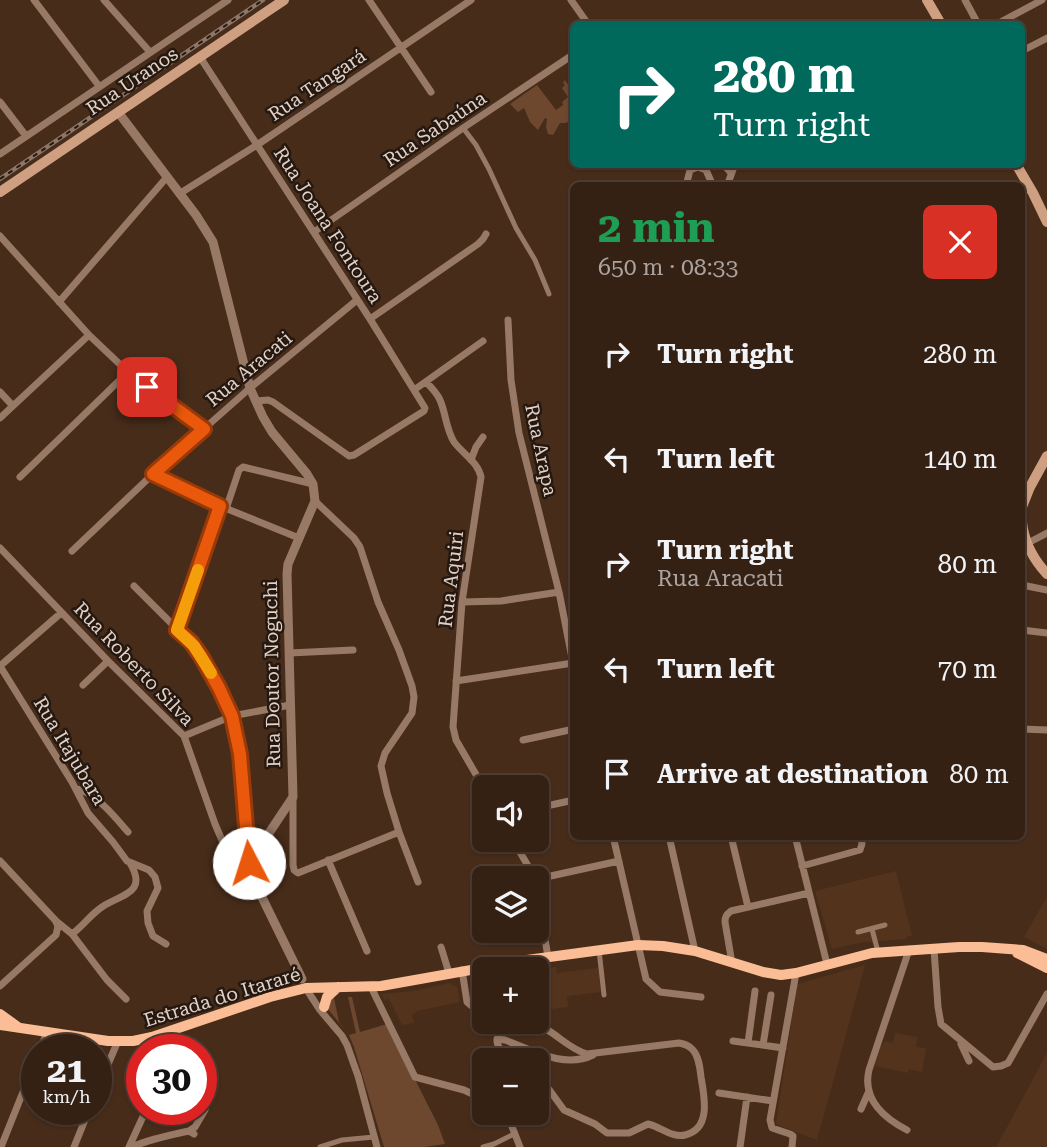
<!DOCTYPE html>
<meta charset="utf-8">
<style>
:root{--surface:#352114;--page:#3d291d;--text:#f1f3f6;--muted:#aaa3a0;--line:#4f3e34}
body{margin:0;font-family:"Roboto Serif",serif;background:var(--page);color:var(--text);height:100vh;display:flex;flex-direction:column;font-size:26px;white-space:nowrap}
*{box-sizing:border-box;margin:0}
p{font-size:23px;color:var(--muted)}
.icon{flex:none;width:38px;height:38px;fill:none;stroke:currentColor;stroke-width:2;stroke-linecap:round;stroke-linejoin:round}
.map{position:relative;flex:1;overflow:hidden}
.details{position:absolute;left:570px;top:182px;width:455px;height:658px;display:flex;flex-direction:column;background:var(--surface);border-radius:10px;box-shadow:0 2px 5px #0004,0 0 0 2px var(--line)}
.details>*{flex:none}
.hud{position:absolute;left:570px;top:21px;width:455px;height:147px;border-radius:10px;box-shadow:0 2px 5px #0004,0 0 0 2px var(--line);background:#00695c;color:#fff;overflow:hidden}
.tools{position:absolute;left:472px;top:775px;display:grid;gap:14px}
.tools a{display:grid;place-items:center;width:77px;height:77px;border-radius:10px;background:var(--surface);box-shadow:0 2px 5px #0004,0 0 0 2px var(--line);font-size:35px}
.speed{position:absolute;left:21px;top:1034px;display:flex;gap:14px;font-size:35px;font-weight:700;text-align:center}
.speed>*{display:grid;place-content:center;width:91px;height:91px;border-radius:50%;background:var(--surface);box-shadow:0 2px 5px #0004,0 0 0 2px var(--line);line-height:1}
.speed small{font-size:18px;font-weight:400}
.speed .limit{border:10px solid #d22;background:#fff;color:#111}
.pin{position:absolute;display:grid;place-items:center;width:60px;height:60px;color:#fff;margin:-30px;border-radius:14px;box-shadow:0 4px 10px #0006}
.me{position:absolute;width:77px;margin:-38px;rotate:355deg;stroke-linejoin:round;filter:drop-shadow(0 0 5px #0008)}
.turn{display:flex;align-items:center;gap:24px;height:147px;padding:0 28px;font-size:32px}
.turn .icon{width:91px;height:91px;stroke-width:2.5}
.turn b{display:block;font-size:49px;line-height:60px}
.round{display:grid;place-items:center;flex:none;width:74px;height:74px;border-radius:10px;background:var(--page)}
.overview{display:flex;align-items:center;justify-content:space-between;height:119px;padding:0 28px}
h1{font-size:42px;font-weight:700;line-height:52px;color:#1e9e55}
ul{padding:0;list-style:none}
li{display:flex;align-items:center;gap:21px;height:105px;padding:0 28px}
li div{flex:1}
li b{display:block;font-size:26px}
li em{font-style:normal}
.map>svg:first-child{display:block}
</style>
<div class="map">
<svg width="1047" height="1147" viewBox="0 0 1047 1147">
<rect width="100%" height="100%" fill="#472c1a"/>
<path fill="#54331c" d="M896,871L912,936L906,937V939L864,942L832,949L815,891Z
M1047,897V949L1024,937Z
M865,965L817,1140L776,1124L797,984Z
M556,967L557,973L598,968L601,992L567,996L568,1007L537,1011V970Z
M449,983L457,987L460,1002L417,1011L412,1015L414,1023L402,1025L389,999L384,1000L382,994L413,991Z
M895,1033L917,1037L916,1047L926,1048L922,1072L908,1069V1073L875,1066L881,1045H883L884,1041L893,1043Z
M1047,1053V1147H996L999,1142Z"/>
<path fill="#6d482f" d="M565,80L574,94V118L566,123H560L553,135L548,134L546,127L547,119L545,118L538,130L530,122L524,108L518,112L510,104L537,85L556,110L563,105L562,102L568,97L562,88L565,85L563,83Z
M348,997H352L360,1032L387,1024L438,1125L445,1144L424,1147H384L354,1047L349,1035L328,1009L330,999L334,998L339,1022L349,1035L356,1033Z"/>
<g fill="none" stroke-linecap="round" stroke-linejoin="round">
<path stroke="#977966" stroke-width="5" d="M463,128L476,145L489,169L516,228L535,260L549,294
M872,929L878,952
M858,932L885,925
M599,950L604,995
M320,1147L342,1140L374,1137
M483,1147L494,1144L514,1134"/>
<path stroke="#977966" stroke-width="7" d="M34,0L99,86
M104,0L150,52
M369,0L431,92
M571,0L588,24
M965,0L978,24
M997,24L1042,0
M1022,51L1047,38
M200,57L370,319L425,408L424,411L354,455L349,456L273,402L268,400L256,401
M0,102L26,136
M0,154L228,0
M723,164L731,173
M686,186L690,170L698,167L706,170L713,186
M727,186L735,164
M179,194L257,145L471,0
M314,232L463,128L574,54
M0,236L89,335L128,372L204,429
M59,302L167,177
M370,319L478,244L483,239L486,234
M508,320L511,380L519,433L559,592L574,668
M426,382C431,387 437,393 440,400C446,414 446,429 454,442C463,454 478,462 481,477L462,602L453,727L456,740L485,790
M414,390L483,341
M0,392L13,406
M0,418L89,335
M471,460L476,447L483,437
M153,474L220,506L299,538
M20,477L128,372
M315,501L354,538L360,547L378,602L399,650L412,686L414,697L412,713L385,753L381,766L387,793L399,832L418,882
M226,509L239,470L243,467L313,484
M1026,544L1047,533
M0,548L108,661L184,736L215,824L234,868L240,876L258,891
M72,551L153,474L250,388L357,300
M1022,585L1047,590
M134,586L194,646L211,673L232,716L240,754L251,871
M462,602L501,601L559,592
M61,613L0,666L72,782L88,813L113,842L127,861L149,870L155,877L158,888L147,911L148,923L153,936L166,944
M177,630L220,506
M1022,630L1047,633
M289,653L353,650
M456,681L573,663
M83,685L108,661
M1022,729L1047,730
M184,736L232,716L290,705
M523,740L574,729
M76,789C94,791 116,818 128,832
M293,798V865L294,870L298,873L399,832
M537,808L574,800
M613,836L646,979L660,992L701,997
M669,836L695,951
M731,836L748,907
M795,836L827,964
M513,840L535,878
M328,860L367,951
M0,861L56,921L72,934L107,980L126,999
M802,866L860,850L862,844L861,836
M537,879L619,861
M537,892L548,957
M72,934C83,926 91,914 102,907C122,894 148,893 130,863
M441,947L449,973
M934,949L938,1007L941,1024L993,1067L1001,1066L1008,1063L1047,994
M732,963L725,922C725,917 726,915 731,911L809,893
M462,970L467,1002L473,1007L485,1010
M0,986L56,935L58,926L56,922
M305,987L320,1010L342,1036L347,1045L358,1076L377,1147
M371,987L415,1077L464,1090L485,1100
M530,1022C554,1029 566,1048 587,1054L679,1043C684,1044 689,1045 693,1050C699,1057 700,1068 701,1077C704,1095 712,1129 685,1135C672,1138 661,1127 648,1124L629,1133H607L595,1124L564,1110L537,1073
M147,1039L152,1050
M733,1041L783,1048
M748,1043L755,991
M961,1044L969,1061
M763,1045L771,995
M40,1050L47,1032
M513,1060C507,1055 496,1049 497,1039L505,1040C532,1050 564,1069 593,1055
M96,1092L118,1041
M719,1093L773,1101
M861,1109L869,1091
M503,1113L511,1124L520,1147
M907,1130C884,1118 862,1099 869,1070L909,950
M189,1131L195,1127L205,1110
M1,1147L37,1057
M74,1147L89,1110
M129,1147L146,1110
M132,1147C150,1139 170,1135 189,1131L194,1134
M740,1147L747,1097
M792,1147L793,1136L790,1134L772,1128L770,1120L796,973"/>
<path stroke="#977966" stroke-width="9" d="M118,112L196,215L213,242L250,388L263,417L272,432L307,474L313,484L315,501L288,564L287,574L293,797L259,848L254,861L252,877L302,979"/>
<path stroke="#cf9f81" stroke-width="10" d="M927,0L941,24
M1016,164L1033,193L1047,222
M0,192L284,0
M1022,507L1030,487L1047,456
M1022,522C1024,542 1033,559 1047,574"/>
<path stroke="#fbbd95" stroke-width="10" d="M1017,953L1047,968
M324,1007L327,997L338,987
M0,1014L18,1027
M0,1025L108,1041H133L152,1037L270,997L306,988L381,986L527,960L638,945L663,946L695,951L763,972L781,975L796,973L872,953L959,947H982L1023,950L1047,959"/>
<g stroke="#8d7668" stroke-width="4.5">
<path id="rail" d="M0,179L263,0"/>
</g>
<use href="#rail" stroke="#241810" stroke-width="2" stroke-dasharray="5" stroke-linecap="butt"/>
</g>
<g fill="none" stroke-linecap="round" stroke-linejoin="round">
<g stroke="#983908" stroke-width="18">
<path id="route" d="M147,387L204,429L153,474L220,506L177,630L191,642L201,656L219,688L232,716L240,754L249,863"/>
</g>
<use href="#route" stroke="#ea580c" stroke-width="12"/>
<path stroke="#f59e0b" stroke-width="12" d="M198,570L177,630L194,646L211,673"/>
</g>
<g text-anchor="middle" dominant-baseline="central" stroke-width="5" stroke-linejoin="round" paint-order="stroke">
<g font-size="19" fill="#e2d1c6" stroke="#241810">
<text transform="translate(132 81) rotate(-34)">Rua Uranos</text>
<text transform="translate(317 85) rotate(-34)">Rua Tangará</text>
<text transform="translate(435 129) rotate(-34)">Rua Sabaúna</text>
<text transform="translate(328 225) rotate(57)">Rua Joana Fontoura</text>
<text transform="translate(249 369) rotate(-40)">Rua Aracati</text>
<text transform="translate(541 450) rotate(78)">Rua Arapa</text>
<text transform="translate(451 579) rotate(-83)">Rua Aquiri</text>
<text transform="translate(134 664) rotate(46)">Rua Roberto Silva</text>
<text transform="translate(272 674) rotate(-91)">Rua Doutor Noguchi</text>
<text transform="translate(70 751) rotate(59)">Rua Itajubara</text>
<text transform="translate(222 997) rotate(-17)">Estrada do Itararé</text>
</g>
</g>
</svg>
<div class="tools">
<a><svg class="icon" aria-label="sound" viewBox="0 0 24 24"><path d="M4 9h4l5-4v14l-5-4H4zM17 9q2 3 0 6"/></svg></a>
<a><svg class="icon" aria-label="layers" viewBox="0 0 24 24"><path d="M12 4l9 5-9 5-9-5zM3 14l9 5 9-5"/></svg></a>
<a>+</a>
<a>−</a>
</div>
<div class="speed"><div>21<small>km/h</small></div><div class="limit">30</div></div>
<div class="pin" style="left:147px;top:387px;background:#d93025"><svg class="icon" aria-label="arrive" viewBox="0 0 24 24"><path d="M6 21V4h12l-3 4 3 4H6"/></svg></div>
<svg class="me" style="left:249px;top:863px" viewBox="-20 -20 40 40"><circle r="19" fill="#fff"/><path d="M0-13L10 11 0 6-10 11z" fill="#ea580c"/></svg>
<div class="hud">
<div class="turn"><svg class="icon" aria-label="right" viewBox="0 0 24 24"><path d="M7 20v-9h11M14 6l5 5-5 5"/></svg><div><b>280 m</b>Turn right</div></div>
</div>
<section class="details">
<div class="overview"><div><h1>2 min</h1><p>650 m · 08:33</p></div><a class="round" style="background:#d93025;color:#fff"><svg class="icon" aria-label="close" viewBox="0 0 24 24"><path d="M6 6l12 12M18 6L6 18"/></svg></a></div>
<ul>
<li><svg class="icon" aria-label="right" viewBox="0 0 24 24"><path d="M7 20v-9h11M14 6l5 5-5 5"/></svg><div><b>Turn right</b></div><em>280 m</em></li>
<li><svg class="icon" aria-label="left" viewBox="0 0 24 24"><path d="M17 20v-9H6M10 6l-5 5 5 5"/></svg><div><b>Turn left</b></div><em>140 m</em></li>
<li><svg class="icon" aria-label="right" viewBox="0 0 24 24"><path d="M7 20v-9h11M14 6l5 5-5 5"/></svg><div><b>Turn right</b><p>Rua Aracati</p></div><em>80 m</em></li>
<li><svg class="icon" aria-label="left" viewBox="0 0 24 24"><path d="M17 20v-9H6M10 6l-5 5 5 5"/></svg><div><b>Turn left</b></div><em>70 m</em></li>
<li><svg class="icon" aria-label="arrive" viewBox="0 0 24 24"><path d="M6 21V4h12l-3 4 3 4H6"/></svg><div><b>Arrive at destination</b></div><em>80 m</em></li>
</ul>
</section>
</div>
